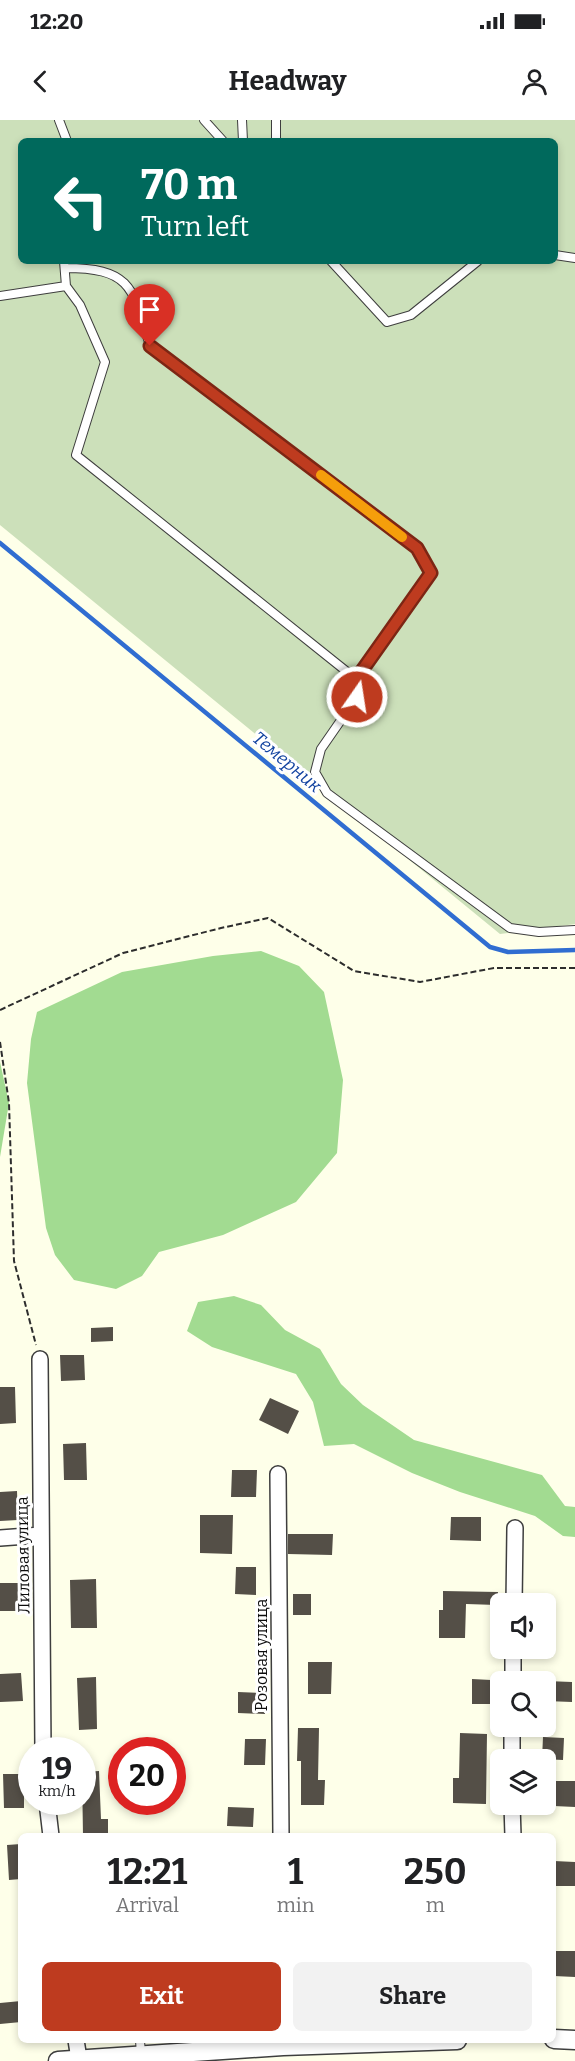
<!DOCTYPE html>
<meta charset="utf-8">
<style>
:root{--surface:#fff;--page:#f2f2f2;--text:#202124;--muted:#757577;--accent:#be3b1f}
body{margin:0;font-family:Bitter,serif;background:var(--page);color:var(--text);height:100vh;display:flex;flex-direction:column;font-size:22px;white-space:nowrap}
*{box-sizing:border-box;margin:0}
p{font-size:20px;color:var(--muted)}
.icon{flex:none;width:33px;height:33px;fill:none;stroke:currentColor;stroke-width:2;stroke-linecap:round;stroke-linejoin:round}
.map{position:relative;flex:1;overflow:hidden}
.drawer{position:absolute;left:18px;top:1713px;width:538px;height:210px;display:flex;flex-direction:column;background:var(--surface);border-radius:9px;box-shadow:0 3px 9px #0003}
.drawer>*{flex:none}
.top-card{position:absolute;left:18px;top:18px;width:540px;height:126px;border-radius:9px;box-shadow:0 3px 9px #0003;background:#00695c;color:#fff;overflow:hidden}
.buttons{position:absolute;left:490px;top:1473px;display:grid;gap:12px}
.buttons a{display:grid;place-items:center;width:66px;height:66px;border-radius:9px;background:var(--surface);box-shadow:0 3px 9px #0003;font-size:30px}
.speed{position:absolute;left:18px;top:1617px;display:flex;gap:12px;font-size:30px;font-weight:700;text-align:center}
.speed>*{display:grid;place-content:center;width:78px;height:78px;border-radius:50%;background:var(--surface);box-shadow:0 3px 9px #0003;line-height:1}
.speed small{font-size:15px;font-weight:400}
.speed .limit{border:9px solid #d22;background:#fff;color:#111}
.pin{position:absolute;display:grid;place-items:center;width:51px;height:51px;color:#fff;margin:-62px -26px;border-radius:50% 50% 50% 0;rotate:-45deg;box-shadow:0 0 6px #0007}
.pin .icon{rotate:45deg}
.me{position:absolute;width:66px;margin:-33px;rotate:13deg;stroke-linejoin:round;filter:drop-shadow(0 0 4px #0008)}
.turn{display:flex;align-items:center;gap:21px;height:126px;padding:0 24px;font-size:27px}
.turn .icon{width:78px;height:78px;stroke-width:2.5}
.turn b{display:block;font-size:42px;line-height:51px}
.eta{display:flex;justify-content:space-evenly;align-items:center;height:102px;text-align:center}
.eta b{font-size:36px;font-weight:700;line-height:42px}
.primary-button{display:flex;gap:12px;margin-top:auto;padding:12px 24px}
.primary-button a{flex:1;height:69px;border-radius:9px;background:var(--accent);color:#fff;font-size:24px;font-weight:700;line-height:69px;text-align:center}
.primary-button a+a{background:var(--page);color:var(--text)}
.status{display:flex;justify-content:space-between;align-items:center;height:42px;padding:0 30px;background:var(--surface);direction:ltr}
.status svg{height:16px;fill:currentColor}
header{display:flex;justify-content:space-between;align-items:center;height:78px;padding:0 24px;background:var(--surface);font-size:27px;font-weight:700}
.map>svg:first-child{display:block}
</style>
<div class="status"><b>12:20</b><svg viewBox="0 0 49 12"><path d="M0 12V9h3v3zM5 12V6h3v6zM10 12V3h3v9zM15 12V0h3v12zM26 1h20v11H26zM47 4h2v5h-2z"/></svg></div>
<header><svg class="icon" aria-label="back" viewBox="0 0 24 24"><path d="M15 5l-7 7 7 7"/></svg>Headway<svg class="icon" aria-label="person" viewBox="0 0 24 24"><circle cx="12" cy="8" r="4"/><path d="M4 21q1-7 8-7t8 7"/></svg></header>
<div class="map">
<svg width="575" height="1941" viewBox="0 0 575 1941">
<rect width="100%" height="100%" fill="#feffe9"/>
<path fill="#a2db91" d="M261,831L299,846L324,872L343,960L337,1033L296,1082L223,1115L159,1132L142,1156L116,1169L74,1160L55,1135L46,1108L27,963L31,919L37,892L122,852L213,836Z
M0,942L9,983L0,1037Z
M234,1176L261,1185L285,1210L320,1229L341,1264L363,1285L414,1320L542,1355L565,1386L575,1387V1417L563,1416L535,1396L460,1372L412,1353L354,1324L324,1326L313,1282L296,1254L212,1227L187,1211L198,1182Z"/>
<path fill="#cce0ba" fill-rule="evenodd" d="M0,0H575V804L500,814L0,405ZM21,21H555V141H21Z"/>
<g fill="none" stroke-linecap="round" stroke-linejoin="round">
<path stroke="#306dd1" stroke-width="4.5" d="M0,423L490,827L508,832L575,830"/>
</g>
<path fill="#544f47" d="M113,1207V1221L91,1222V1208Z
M60,1235H84L85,1260L61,1261Z
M0,1267H15L16,1303L0,1304Z
M270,1278L299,1291L288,1314L259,1300Z
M86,1323L87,1360H64L63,1324Z
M232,1350H257L256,1377H231Z
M17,1371L18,1400L0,1401V1372Z
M200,1395H233L232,1434L200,1433Z
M451,1397H481V1421L450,1420Z
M288,1414H333L332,1435L288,1434Z
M236,1447H256V1475L235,1474Z
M96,1459L97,1508H71L70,1460Z
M0,1463H18V1491H0Z
M443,1471L498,1472L497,1485L466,1484L465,1518H439V1490H443Z
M293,1474H311V1495H293Z
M308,1542H332L331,1574H308Z
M21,1553L23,1581L0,1582V1554Z
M96,1557L97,1609L79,1610L77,1558Z
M472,1559L491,1560V1584H472Z
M546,1561L572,1562V1582L546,1581Z
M238,1572L266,1573L265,1594L238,1593Z
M298,1608H319L318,1660H325L324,1685H301V1641H297Z
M460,1613L487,1614L486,1684L453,1683V1658H459Z
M543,1617L564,1618L563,1640L542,1639Z
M245,1619H266L265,1645H244Z
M99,1651L101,1699H108V1716H83L82,1652Z
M3,1654H24V1688H4Z
M555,1661H575V1687L554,1686Z
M228,1687L254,1688L253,1707L227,1706Z
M21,1724V1759L9,1760L7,1725Z
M554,1741L575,1742V1766H554Z
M554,1831H575V1857L554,1856Z
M21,1881V1902L0,1904V1883Z"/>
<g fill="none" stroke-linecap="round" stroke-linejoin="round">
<g stroke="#3e3e3e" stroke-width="10">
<path id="service" d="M59,0L67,21
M204,0L223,21
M242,0L243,21
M276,21V0
M555,135L575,138
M64,141L66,166L80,185L105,242L76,335L356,559L431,453L417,428L150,226C133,167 131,148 65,148
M331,141L387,202L411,195L478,141
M0,176L66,166
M356,559L357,577L321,629L315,652L327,673L510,808L539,812L575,810
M140,1920L141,1935"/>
</g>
<g stroke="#3e3e3e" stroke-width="18">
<path id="minor" d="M40,1239L43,1630
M278,1354L281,1716
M0,1418L41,1415
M514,1484L515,1408
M513,1562V1528
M512,1640V1606
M47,1682L51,1716
M512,1684L513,1716
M76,1920L79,1939"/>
</g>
<g stroke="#3e3e3e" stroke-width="21">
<path id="tertiary" d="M554,1919L575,1920
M58,1941L283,1926L457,1920"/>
</g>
<path stroke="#2d2d2d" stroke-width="2" stroke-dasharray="6 3" stroke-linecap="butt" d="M0,890L123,833L221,808L268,798L354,851L420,862L494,848H575
M0,922L9,983L14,1141L36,1225"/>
<use href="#service" stroke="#fff" stroke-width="8"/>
<use href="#minor" stroke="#fff" stroke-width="15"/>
<use href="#tertiary" stroke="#fff" stroke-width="18"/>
</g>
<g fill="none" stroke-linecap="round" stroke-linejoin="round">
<g stroke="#7c2614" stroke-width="15">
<path id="route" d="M150,226L417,428L431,453L356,559L357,577"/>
</g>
<use href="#route" stroke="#be3b1f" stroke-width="10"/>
<path stroke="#f59e0b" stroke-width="10" d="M321,355L402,417"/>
</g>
<g text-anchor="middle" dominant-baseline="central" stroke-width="6" stroke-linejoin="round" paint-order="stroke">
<g font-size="16" fill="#0b0b0b" stroke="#fff">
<text transform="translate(23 1435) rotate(-91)">Лиловая улица</text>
<text transform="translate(261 1535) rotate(-90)">Розовая улица</text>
</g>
<g font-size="18" font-style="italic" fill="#11429f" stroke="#fff">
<text transform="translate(287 642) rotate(40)">Темерник</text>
</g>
</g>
</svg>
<div class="buttons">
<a><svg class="icon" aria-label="sound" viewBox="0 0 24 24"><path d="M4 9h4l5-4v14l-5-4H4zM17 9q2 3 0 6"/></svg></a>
<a><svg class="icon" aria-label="search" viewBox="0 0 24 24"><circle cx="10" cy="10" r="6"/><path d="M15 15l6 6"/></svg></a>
<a><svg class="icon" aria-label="layers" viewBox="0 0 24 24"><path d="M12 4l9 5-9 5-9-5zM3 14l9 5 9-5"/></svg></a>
</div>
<div class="speed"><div>19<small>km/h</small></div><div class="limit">20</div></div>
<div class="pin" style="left:150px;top:226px;background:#d93025"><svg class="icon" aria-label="arrive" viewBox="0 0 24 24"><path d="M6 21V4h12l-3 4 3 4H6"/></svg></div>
<svg class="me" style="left:357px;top:577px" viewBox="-20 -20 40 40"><circle r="17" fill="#be3b1f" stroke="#fff" stroke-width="3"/><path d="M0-11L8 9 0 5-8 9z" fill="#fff"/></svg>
<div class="top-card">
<div class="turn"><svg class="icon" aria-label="left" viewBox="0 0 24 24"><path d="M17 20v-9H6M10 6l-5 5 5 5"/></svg><div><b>70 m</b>Turn left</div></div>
</div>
<section class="drawer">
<div class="eta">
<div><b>12:21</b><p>Arrival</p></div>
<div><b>1</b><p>min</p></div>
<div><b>250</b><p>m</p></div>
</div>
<div class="primary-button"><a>Exit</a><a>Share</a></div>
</section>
</div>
